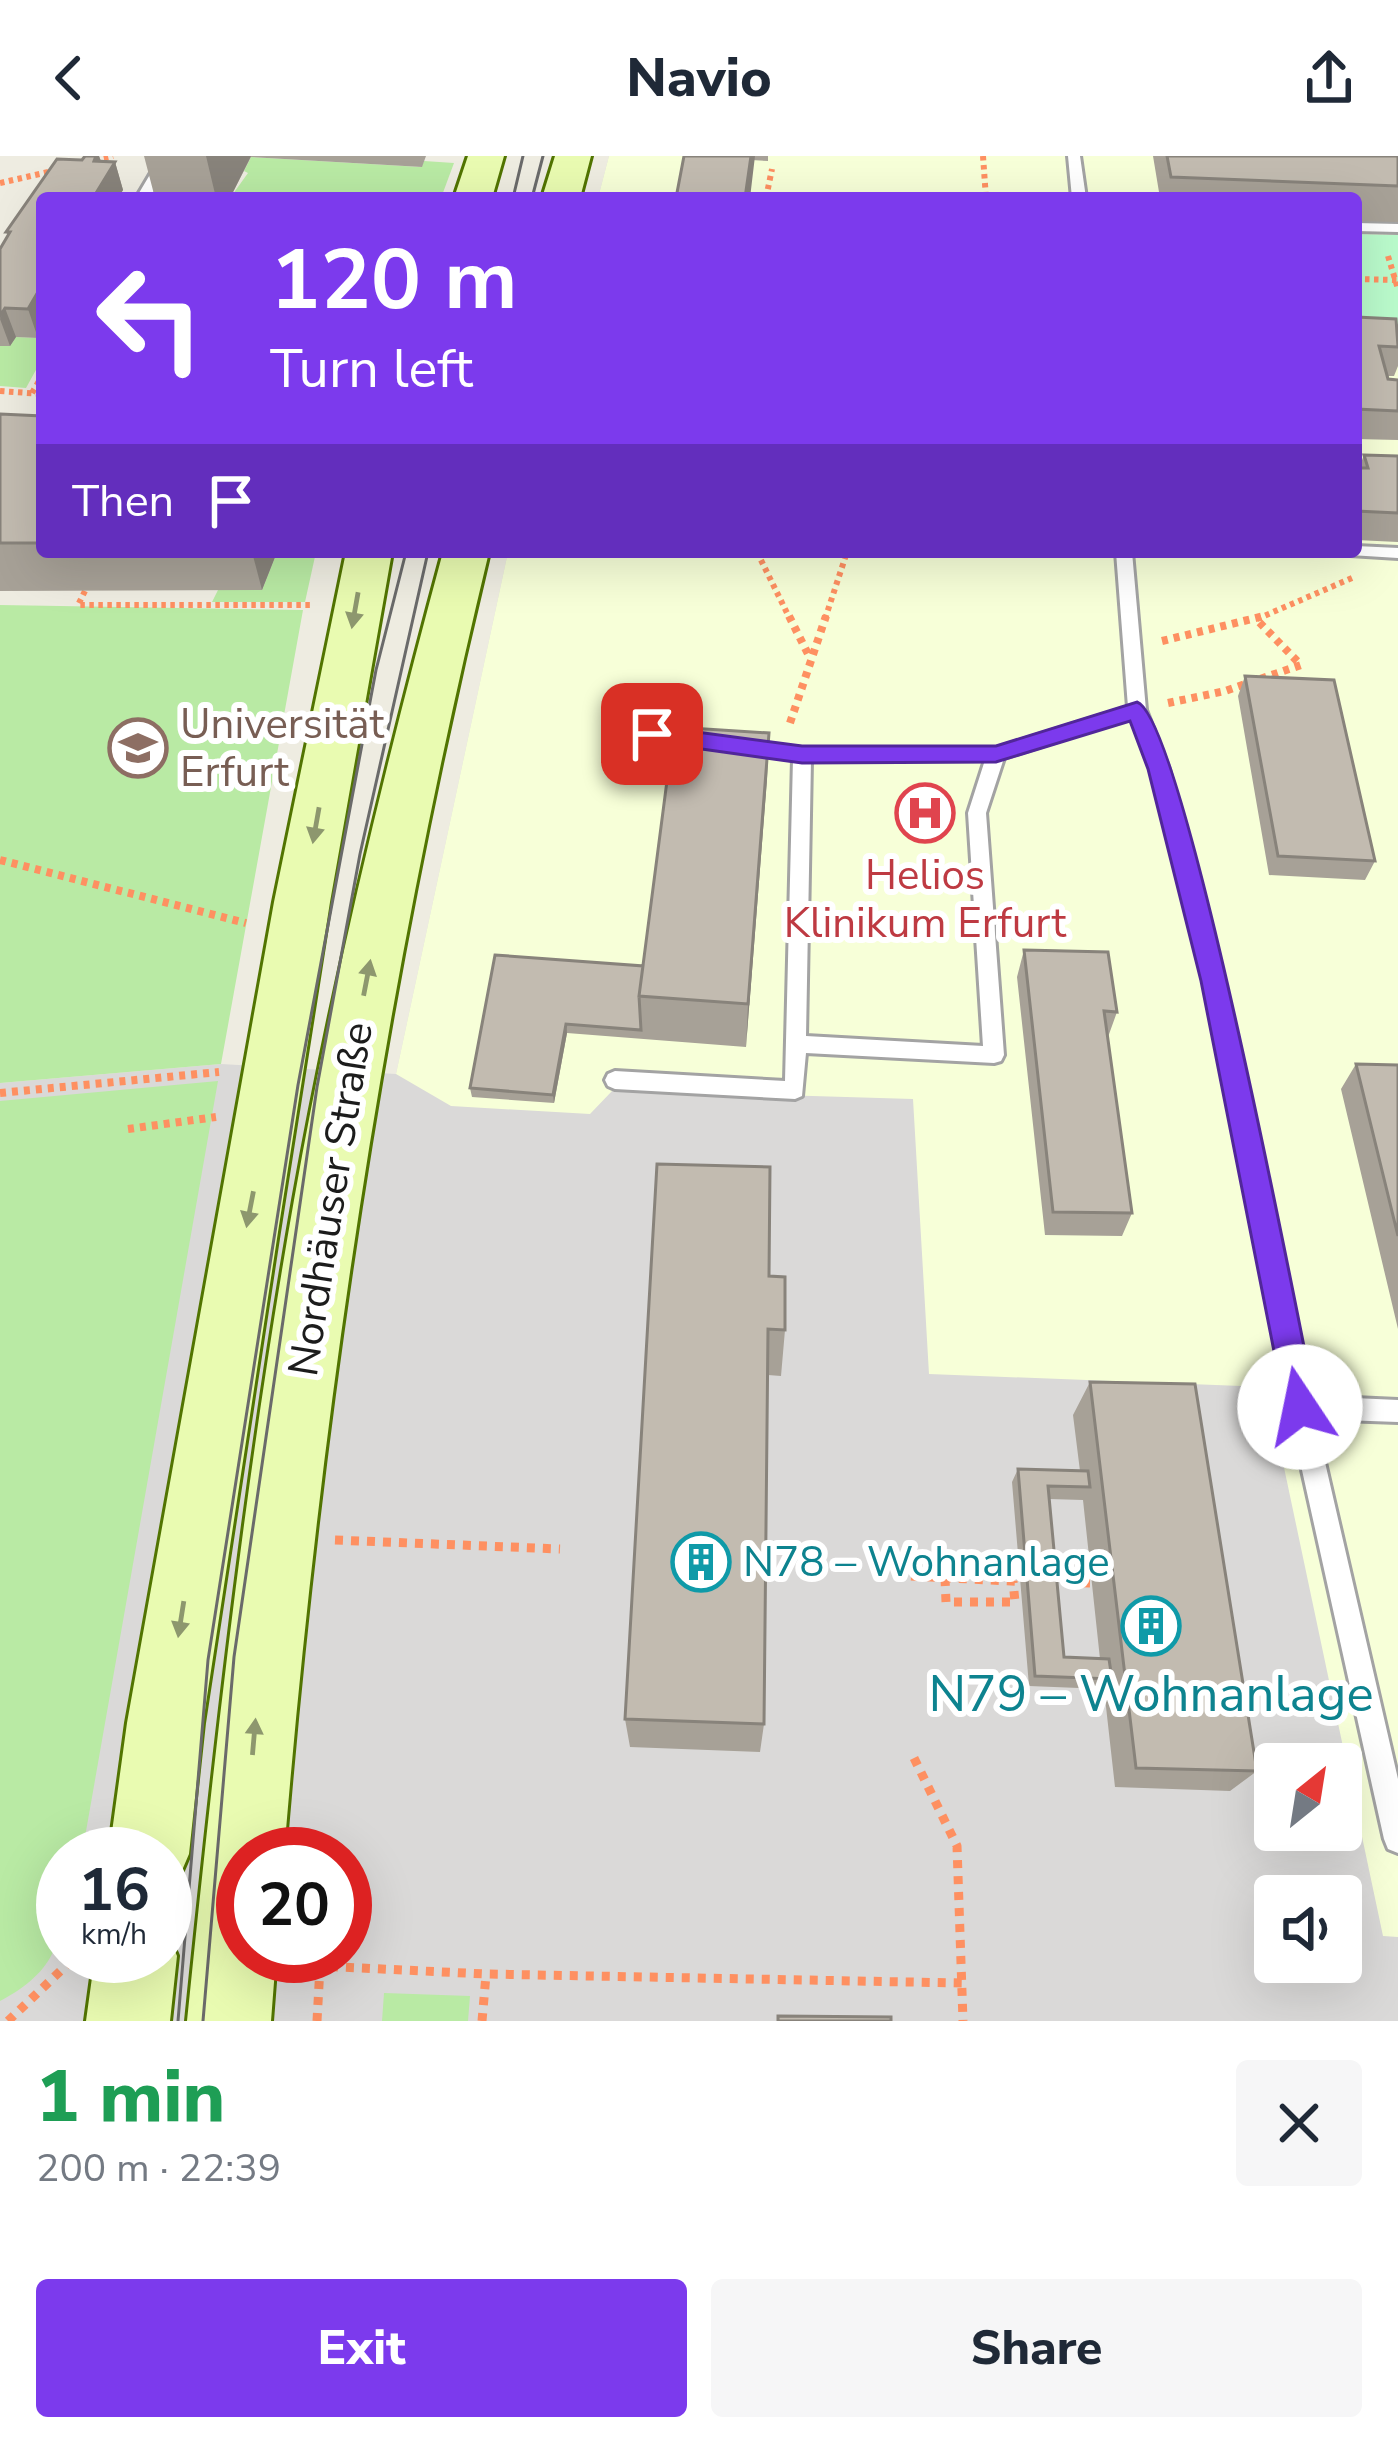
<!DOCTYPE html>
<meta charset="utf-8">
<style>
:root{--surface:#fff;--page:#f6f6f7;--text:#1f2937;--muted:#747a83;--accent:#7c3aed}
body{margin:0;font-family:"Nunito Sans",sans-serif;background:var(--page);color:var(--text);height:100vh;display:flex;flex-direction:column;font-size:45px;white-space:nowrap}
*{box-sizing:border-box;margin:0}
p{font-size:39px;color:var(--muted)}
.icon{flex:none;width:66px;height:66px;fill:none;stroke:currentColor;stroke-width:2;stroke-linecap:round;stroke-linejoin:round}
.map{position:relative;height:1865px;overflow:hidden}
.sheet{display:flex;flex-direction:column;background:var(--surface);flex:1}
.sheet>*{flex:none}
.guide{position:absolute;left:36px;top:36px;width:1326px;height:366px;border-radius:12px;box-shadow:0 12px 48px #0002;background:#7c3aed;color:#fff;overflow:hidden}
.needle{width:78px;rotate:30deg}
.fabs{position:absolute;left:1254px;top:1587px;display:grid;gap:24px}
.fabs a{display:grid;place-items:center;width:108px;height:108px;border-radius:12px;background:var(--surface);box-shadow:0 12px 48px #0002;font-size:60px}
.speed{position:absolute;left:36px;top:1671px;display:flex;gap:24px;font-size:60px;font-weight:700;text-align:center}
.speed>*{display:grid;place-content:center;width:156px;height:156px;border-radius:50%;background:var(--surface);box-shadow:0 12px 48px #0002;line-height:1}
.speed small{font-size:30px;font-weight:400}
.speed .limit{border:18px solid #d22;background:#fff;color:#111}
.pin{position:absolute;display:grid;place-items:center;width:102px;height:102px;color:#fff;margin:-51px;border-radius:24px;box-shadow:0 6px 18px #0006}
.me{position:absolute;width:132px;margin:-66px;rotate:349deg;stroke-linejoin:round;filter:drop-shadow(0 0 9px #0008)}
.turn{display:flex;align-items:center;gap:42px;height:252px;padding:0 36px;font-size:54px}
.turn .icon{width:156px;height:156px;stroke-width:2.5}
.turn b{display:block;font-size:84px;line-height:102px}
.then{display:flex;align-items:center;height:114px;padding:0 36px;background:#0003;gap:24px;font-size:45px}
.round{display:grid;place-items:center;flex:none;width:126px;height:126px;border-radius:12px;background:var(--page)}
.headline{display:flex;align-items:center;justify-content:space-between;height:204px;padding:0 36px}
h1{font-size:72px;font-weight:800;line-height:90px;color:#1e9e55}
.cta{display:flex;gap:24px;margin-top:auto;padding:24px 36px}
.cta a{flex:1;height:138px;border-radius:12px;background:var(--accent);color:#fff;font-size:48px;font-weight:800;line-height:138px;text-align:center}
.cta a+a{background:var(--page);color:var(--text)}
header{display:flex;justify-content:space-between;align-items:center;height:156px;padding:0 36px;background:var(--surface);font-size:54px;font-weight:800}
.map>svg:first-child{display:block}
</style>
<header><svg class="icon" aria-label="back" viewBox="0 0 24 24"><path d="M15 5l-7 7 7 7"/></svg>Navio<svg class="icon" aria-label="share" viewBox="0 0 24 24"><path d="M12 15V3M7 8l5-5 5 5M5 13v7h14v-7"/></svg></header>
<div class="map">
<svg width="1398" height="1865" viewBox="0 0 1398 1865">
<rect width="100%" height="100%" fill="#eeece1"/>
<path fill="#dad9d8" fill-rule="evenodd" d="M609,0H1398V1865H0V927L221,908L396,918L508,396H1356V42H598ZM1275,1608H1341V1674H1275ZM63,1698H165V1800H63ZM243,1698H345V1800H243ZM1275,1740H1341V1806H1275Z"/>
<path fill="#f7ffd8" d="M609,0H1398V1781L1383,1780L1267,1231L929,1218L913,943L613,934L590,958L451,950L396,918L508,396H1356V42H598Z"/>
<path fill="#b9eaa4" d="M251,1L421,11L424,5L454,7L441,42H230L248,17L244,15Z
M42,175V203L26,232L0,230V190L16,181L38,182Z
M277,396H316L305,446H212L218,434H262Z
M0,449L303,454L221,908L0,927Z
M218,925L82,1698H63C63,1768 70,1808 0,1845V945Z
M384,1837L470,1840L468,1865H382Z"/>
<path fill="#bafbcc" d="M1356,78L1398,79V172L1356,171Z"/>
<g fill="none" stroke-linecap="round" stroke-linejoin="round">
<g stroke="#a3a3a3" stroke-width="6">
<path id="service" d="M161,0H173L150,42H136Z
M1068,0H1080L1086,42H1072Z
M1356,67L1398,68V76L1356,75Z
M1356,390L1398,392V402L1350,399L1348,396H1356Z
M1116,396H1132L1146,554L1169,613L1224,825L1310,1240L1398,1244V1266L1315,1263L1398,1623V1697L1388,1693L1384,1683L1288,1251L1204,825L1151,613L1131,562L1004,602L986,657L1004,899L1001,905L994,907L806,897L802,940L795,943L615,933L608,930L605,924L608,918L615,915L785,925L793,603L736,596L733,591L736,586L802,592H996L1128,551ZM811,604H985L968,657L983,890L806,880Z
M652,572L699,579L708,585L699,591L646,582V574Z"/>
</g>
<g stroke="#517401" stroke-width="6">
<path id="secondary" d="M468,0H504L492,42H454Z
M555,0H591L580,42H542Z
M346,396H392L330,746L278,1076L203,1567L189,1698L177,1726L165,1731V1698H109L127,1567L274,746Z
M443,396H489C385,826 320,1258 284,1698H243V1800H276L271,1865H187C215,1590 246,1316 294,1044C333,825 385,610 443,396Z
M165,1771L177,1800L170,1865H86L95,1800H165Z"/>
</g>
<path stroke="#fe9061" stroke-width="6" stroke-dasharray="4.5 4.5" stroke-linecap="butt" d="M983,0L986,42
M95,4L113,0
M0,27L57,14
M766,42L772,13
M1388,100L1398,133
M1356,123L1397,124
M0,235L42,238
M32,237L42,220
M757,396L790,463
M85,435L78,449H312
M825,463L847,396
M1257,463L1352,422"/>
<path stroke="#fe9061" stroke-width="8" stroke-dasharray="6 6" stroke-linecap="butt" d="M789,460L810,502
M1162,485L1264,460
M1168,547L1225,535L1301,509L1256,463
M790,567L826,460
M0,704L246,767
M0,937L219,916
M128,973L216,961"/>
<path stroke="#fe9061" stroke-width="9" stroke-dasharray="8 8" stroke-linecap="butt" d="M335,1384L560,1393
M911,1420L1029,1426
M945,1422L946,1446H1015L1013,1425
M1050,1426L1092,1427
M914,1602L957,1690L963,1865
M298,1809L486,1818L962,1827
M8,1865L71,1805
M317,1865L320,1811
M482,1865L486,1819"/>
<use href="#service" fill="#fff" fill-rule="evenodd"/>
<use href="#secondary" fill="#e9fbb1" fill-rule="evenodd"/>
<path stroke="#6a6a6a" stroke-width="3" d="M513,42L523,0
M532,42L543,0
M178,1865L208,1504L298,929L376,514L406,396
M203,1865L234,1501L317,931L360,698L428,396"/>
</g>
<path fill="#a7a197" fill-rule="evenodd" d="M85,0H99L101,5L115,6L123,34L118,42H42V175L38,182L16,181L10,190H0V93L8,80L6,76L57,3L82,4Z
M144,0H426L422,11L251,1L230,42H155Z
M684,0H768V5Z
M1153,0H1398V66L1356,65V42H1160Z
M1356,161L1398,168V210L1394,220H1387L1388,223L1398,224V284L1356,283Z
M0,258L42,260V396H277L262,434L0,435Z
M1364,299L1398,300V386L1356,384V312H1359Z
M1245,520L1375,705L1365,724L1269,719L1238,540Z
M769,577L746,891L567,877L554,947L472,941L470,932L643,810Z
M1024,794L1117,856L1108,881L1132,1057L1122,1080L1045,1079L1017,821Z
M1356,908L1398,909V1173L1341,933Z
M769,1120L785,1174L781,1220L768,1219L764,1568L760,1596L630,1591L625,1563Z
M1090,1226L1257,1615L1230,1635L1115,1631L1104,1533L1029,1530L1012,1326L1018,1313L1080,1315L1073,1259ZM1049,1343L1083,1344L1100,1503L1064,1501Z"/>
<path fill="#88837b" d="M96,0H99L106,21L115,6L123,34L118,42H93L94,5Z
M206,0H251L230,42H216Z
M751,0H755L750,42H745Z
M42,129V175L38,182L28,153Z
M5,152L16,181L10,190L0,163Z
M252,396H277L262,434Z
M769,577L767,624L746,891L748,848Z
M566,868L567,877L554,947L553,939Z"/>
<path fill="#c2bbb0" stroke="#88837b" stroke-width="3" d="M85,0H96L94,5L115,6L93,42H42V129L28,153L5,152L0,160V93L10,76H6L57,3L82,4Z
M684,0H751L745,42H676Z
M1167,0H1398V30L1171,21Z
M1356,161L1396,163L1398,191L1379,190L1388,223L1398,224V255L1356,253Z
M0,258L42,260V387H0Z
M1364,299L1398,300V357L1356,355V312H1368Z
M1245,520L1334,524L1375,705L1278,700Z
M674,571L769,577L748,848L639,840Z
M1024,794L1108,796L1117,856L1104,855L1132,1057L1053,1056Z
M495,799L643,810L639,840L641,874L566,868L553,939L470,932Z
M1356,908L1398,909V1080Z
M657,1008L770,1011L769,1120L785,1121V1174L768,1173L764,1568L625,1563Z
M1090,1226L1195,1228L1257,1615L1136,1612Z
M1018,1313L1088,1315L1090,1331L1048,1330L1064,1501L1109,1503L1112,1523L1035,1520Z
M778,1860L891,1861V1865H778Z"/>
<defs><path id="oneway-solid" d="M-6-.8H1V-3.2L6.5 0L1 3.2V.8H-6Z" transform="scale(3)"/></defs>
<g fill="#8d976e">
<use href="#oneway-solid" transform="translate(355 454) rotate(100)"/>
<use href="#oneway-solid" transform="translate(316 669) rotate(100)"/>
<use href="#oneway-solid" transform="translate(367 822) rotate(-79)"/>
<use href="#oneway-solid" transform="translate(250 1053) rotate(101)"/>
<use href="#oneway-solid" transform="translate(181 1463) rotate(99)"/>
<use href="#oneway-solid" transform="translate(254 1581) rotate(-85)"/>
</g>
<path fill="#7c3aed" stroke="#51269a" stroke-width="3" d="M1137,546C1184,562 1299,1167 1316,1251L1311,1261L1300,1266L1290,1261L1285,1251L1201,825L1148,613L1130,565L996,606L802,607L652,586L641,578L652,570L802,590H996Z"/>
<defs>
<g id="university-ring" transform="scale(3)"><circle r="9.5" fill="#fff" stroke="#8d6e63" stroke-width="1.5"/><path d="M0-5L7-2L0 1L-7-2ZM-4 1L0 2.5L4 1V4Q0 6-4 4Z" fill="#8d6e63"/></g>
<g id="hospital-ring" transform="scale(3)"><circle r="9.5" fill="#fff" stroke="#e0444e" stroke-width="1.5"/><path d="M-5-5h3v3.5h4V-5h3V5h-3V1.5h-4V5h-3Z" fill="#e0444e"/></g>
<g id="building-ring" transform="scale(3)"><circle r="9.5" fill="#fff" stroke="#0f9aa8" stroke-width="1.5"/><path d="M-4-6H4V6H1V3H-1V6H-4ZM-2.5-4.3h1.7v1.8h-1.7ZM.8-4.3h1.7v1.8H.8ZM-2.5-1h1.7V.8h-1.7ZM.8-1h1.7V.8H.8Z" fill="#0f9aa8"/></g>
</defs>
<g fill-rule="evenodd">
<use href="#university-ring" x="138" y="592"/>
<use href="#hospital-ring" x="925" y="657"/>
<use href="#building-ring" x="701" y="1406"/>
<use href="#building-ring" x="1151" y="1470"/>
</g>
<g text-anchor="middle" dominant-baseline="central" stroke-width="12" stroke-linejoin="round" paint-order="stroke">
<g font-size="42" fill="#785e54" stroke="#fff" text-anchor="start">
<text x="180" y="568">Universität<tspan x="180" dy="48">Erfurt</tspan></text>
</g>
<g font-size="42" fill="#be3a42" stroke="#fff">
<text x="925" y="719">Helios<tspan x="925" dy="48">Klinikum Erfurt</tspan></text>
</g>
<g font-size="42" fill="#1c1c1c" stroke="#fff">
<text transform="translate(331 1043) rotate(-81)">Nordhäuser Straße</text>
</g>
<g font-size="42" fill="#0d838f" stroke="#fff" text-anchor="start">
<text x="743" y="1406">N78 – Wohnanlage</text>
</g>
<g font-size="51" fill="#0d838f" stroke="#fff">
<text x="1151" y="1538">N79 – Wohnanlage</text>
</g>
</g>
</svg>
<div class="fabs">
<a><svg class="needle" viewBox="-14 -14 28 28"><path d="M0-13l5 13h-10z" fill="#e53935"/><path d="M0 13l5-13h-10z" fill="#747a83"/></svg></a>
<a><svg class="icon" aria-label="sound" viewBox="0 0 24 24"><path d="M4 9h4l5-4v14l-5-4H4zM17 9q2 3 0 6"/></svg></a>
</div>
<div class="speed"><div>16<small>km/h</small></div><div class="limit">20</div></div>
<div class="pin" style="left:652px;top:578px;background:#d93025"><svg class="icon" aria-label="arrive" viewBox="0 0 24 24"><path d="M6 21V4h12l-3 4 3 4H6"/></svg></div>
<svg class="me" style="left:1300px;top:1251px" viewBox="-20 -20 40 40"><circle r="19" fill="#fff"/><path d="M0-13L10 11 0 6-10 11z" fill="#7c3aed"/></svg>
<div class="guide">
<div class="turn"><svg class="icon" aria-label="left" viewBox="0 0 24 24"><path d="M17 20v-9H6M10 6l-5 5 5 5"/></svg><div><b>120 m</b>Turn left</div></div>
<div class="then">Then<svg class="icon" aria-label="arrive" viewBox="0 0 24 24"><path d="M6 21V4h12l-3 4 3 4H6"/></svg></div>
</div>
</div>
<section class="sheet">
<div class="headline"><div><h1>1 min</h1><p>200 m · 22:39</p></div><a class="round"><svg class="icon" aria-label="close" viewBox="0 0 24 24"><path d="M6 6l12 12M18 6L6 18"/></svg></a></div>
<div class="cta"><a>Exit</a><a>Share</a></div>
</section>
